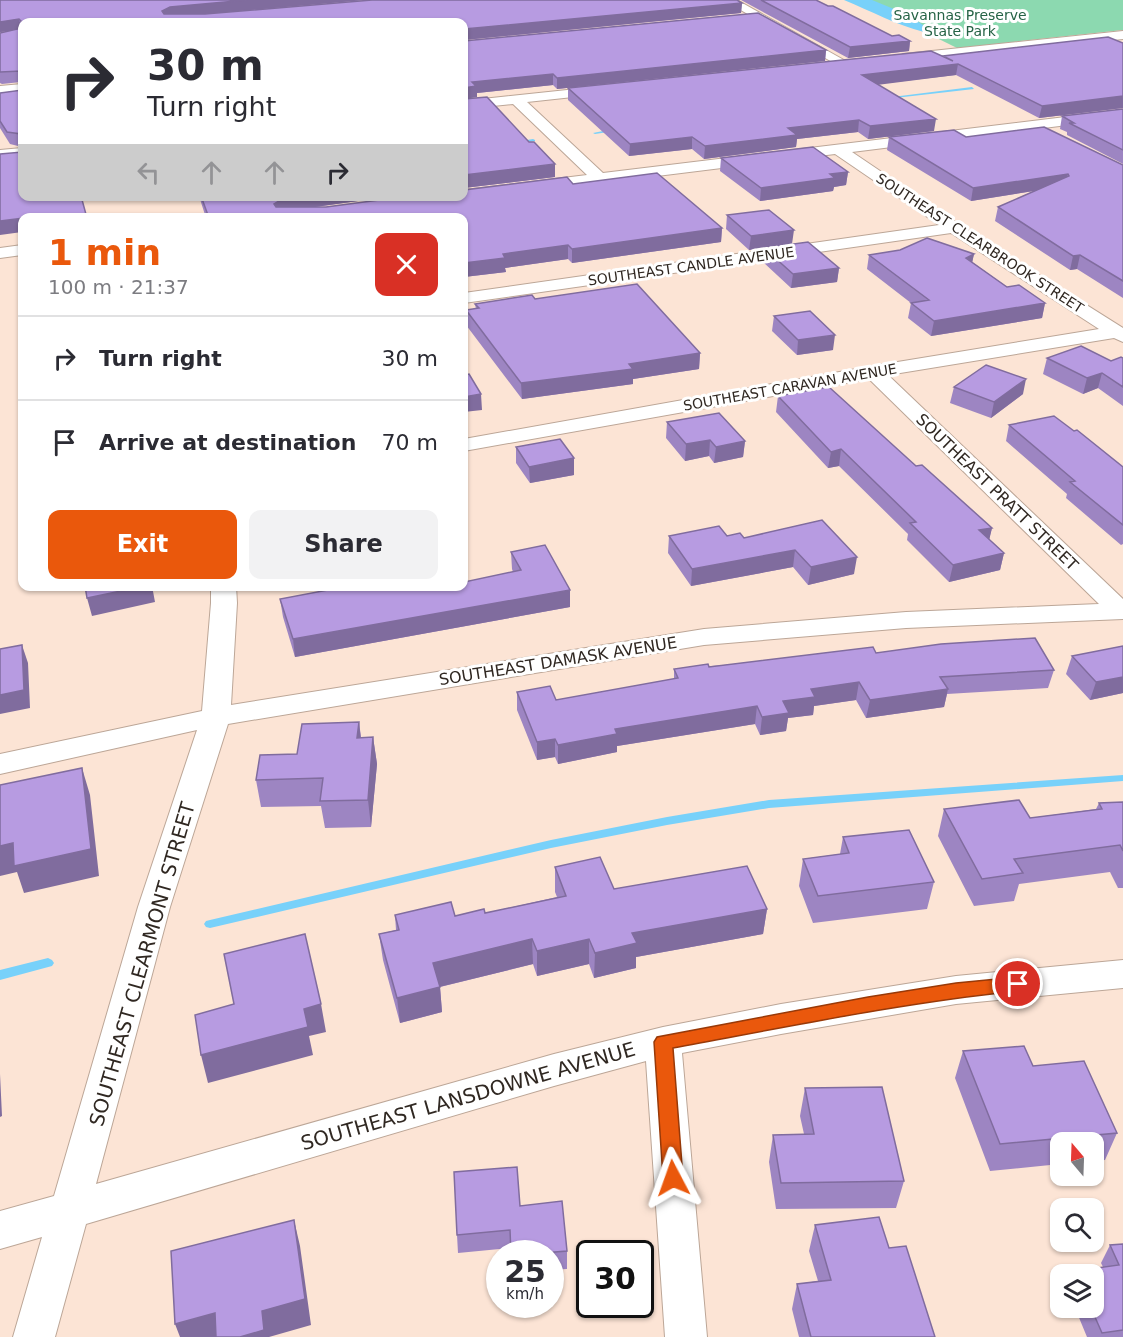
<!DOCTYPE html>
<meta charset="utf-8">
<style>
:root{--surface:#fff;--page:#f2f2f3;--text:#2b2b33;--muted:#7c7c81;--line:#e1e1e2;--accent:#ea580c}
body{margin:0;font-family:"DejaVu Sans",sans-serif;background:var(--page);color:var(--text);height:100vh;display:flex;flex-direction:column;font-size:22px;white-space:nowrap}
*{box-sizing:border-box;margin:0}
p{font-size:20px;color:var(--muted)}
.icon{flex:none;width:33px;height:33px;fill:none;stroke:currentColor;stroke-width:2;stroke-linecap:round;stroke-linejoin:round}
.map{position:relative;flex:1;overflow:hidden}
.side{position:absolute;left:18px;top:213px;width:450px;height:378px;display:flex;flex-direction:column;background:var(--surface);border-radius:12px;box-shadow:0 2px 4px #0004}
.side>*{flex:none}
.top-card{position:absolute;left:18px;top:18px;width:450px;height:183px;border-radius:12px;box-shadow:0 2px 4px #0004;background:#fff;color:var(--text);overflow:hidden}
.needle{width:39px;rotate:341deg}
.buttons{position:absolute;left:1050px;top:1132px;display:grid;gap:12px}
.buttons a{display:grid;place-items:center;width:54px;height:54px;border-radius:12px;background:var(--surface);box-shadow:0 2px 4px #0004;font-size:30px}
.speed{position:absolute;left:486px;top:1240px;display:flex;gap:12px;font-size:30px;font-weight:700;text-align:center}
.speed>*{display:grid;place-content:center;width:78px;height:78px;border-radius:50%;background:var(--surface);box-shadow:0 2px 4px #0004;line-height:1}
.speed small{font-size:15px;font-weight:400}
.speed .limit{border:3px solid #111;border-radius:9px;background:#fff;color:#111}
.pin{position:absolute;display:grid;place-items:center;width:51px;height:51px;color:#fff;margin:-26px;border:3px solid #fff;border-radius:50%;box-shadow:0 2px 6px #0007}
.me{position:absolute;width:66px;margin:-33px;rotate:356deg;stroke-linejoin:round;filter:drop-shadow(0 0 4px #0008)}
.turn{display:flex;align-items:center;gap:21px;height:126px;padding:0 30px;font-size:27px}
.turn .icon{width:78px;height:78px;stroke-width:2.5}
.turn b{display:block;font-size:42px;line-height:51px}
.lanes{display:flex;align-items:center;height:57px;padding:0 30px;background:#0003;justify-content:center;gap:30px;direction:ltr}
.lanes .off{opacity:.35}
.round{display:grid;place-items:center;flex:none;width:63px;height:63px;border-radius:12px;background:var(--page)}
.headline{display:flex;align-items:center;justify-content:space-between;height:102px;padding:0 30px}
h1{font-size:36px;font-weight:700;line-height:45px;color:var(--accent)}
.action{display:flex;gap:12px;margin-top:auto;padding:12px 30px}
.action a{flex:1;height:69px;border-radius:12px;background:var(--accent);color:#fff;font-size:24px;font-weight:700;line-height:69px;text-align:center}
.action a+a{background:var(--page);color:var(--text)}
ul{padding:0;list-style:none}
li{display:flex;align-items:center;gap:18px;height:84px;padding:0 30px;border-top:2px solid var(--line)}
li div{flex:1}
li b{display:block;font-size:22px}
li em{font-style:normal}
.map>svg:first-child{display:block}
</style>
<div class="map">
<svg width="1123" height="1337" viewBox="0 0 1123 1337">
<rect width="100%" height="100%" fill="#fce4d5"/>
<path fill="#8cd9b0" d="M860,0H1123V30L957,48Z"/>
<path fill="#78d1fa" d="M844,0H872L906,14L923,25L924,32C896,25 871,11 844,0Z"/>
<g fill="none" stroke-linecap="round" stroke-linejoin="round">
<path fill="#78d1fa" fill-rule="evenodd" d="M972,87L974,89L886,99L884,98Z
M613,129L615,130V131L595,134L593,133Z
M533,139L535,140V141L517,143L515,142Z
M1123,775V781L769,808L667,825L551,848L210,928L206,927L204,924L206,921L210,920L551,840L667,817L769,800Z
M48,958L52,960L54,963L52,966L0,980V970Z"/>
<g stroke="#bca697" stroke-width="2">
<path id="street" d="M723,0H737L851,64L845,68L841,67Z
M1123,31V39L903,62L897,58L903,54Z
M22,84V92L0,94V86Z
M605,86L610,87L612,90L610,93L527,102L603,173L1123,110V118L852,152L960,225L1123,328V342L1114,338L888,375L1123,599V619L906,628L704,645L228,724L170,907L96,1184L554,1054L663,1027L781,1004L956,976L1123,960V988L956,1004L781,1034L682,1053L707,1337H665L646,1061L554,1086L86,1224L55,1337H13L42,1237L0,1249V1211L54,1196L138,907L197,730L0,774V754L202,711L211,603V586H236L237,603L231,705L704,629L906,612L1099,604L869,379L464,451V439L873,366L1099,329L951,233L464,303V293L939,225L835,154L464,200L458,198L457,196H464V190L587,175L513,104L464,109V101Z
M22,148V156L0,158V150Z
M22,245V255L0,258V248Z"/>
</g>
<use href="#street" fill="#fff" fill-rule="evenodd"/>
</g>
<path fill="#9d85c2" d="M0,0H365L205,14L742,3L741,13L464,40V41L22,22V87L21,82L2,84L0,83V33L8,31L0,32Z
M741,0H816L892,36L910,41L909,51L848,58Z
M464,41L826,50L825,61L557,89L553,85L477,93V97L470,98L555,177L464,188Z
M1123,43V108L1039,118L956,75L878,84L934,131L868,139L858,132L797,139L796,147L704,159L692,149L629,156L568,100V88L943,57Z
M22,90V147L10,144L0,128V93Z
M1123,109V164L1067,135V132L1060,129L1062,116Z
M889,137H966L1123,165V298L1077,269L1070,270L995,221L998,207L1034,191L971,201L887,150Z
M721,158L848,172L846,185L834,187L833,191L760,201L720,171Z
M573,184L722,228L721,242L572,263L568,259L505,268L506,272L464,277V218H206L199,196H394L315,207H326Z
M727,215L792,244L749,250L726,229Z
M764,248L839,268L837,282L791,288L763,262Z
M974,254L972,262L1007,287L1045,303L1042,318L931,336L908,318L911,303L867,269L869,255Z
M535,299L700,353L699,369L633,379V384L522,399L466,325V310L476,309L475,304Z
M774,316L833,350L797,355L772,331Z
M1047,358L1111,361L1123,358V406L1098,388L1083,394L1043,374Z
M954,387L1023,394L991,418L950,403Z
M778,396L916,466L992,528L989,539L1004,553L1000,570L949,582L907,540L908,534L839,466L828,468L776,412Z
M667,422L745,441L743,457L714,463L709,456L685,461L666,438Z
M1009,425L1123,467V544L1121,545L1066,498L1067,494L1006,441Z
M516,447L574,458V475L530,483L516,463Z
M822,520L854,574L808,585L793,567L691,586L668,553L669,536H727L744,538Z
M511,552L570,607L295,657L283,617L280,599L363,588L464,586L513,572L512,569Z
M1123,646V693L1090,700L1066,674L1072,656Z
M876,653L1054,670L1048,688L947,694L944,707L866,718L856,700L814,706L813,715L788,718L786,731L760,735L755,724L617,746V752L558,764L555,757L537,760L517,710V692L556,700L674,679V669Z
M359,722L361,737H373L377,764L371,827L325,828L321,806L261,807L256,780L297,754Z
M1123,802V888H1118L1110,872L1019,884L1014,901L974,906L938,836L944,809L1030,818L1096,809L1099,803Z
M843,837L934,882L927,909L813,923L799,886L803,859L840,854Z
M555,867L614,889L767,909L763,934L636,957V968L594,978L589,964L537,976L533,964L440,987L442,1012L400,1023L383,960L379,934L396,930L395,915L455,916L485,913L557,897L555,892Z
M963,1051L1033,1066L1117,1133L1105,1160L1094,1161V1143H1060V1164L990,1171L955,1078Z
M805,1088L904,1181L896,1208L776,1209L769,1162L773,1135L804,1134L800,1116Z
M520,1206L567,1251V1269L550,1270V1254H511V1248L458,1253L457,1235Z
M815,1225L889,1248L935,1337H799L792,1309L797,1284L818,1281L809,1251Z
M1123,1244V1337H1087L1075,1308H1094V1275H1073L1075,1271L1103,1267L1101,1263L1110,1245Z"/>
<path fill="#806c9e" d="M247,0H365L172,17L164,22L162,11L170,7Z
M742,3L741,13L464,40V41V29Z
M19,19L22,30L0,32V22Z
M910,41L909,51L848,58L850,47Z
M826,50L825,61L557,89V78Z
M958,64L956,75L861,87L862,75Z
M553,74V85L477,93V97L464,99V88L472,82Z
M1123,96V108L1039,118L1042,106Z
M936,119L934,131L868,139L870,126Z
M859,120L858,132L797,139L796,147L704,159L705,146L788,128Z
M692,137V149L629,156L630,144Z
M555,164V177L464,188V175Z
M848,172L846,185L834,187L833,191L760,201L761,188L830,174Z
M1068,174L1065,186L971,201L973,188Z
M292,196H394L286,211L276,218L274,204L284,198Z
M22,218V232L0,235V221Z
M722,228L721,242L572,263V249Z
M794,230L792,244L749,250L751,236Z
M568,245V259L505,268L506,272L464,277V263L503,254Z
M974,254L971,268L966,258Z
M1080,255L1077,269L1070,270L1073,256Z
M839,268L837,282L791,288L793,274Z
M1045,303L1042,318L931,336L934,321Z
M835,335L833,350L797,355L798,340Z
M700,353L699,369L633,379V384L522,399L521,383L629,364Z
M1102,373L1098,388L1083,394L1087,378Z
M1026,379L1023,394L991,418L994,402Z
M481,394L482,410L464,412V397Z
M710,440L709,456L685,461L686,444Z
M745,441L743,457L714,463L716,447Z
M841,449L839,466L828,468L831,452Z
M574,458V475L530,483L529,467Z
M992,528L988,545L979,530Z
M795,550L793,567L691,586L692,569Z
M1004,553L1000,570L949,582L953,565Z
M857,557L854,574L808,585L811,567Z
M145,586H152L155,602L92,616L87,598Z
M570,590V607L295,657L293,639Z
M22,645L28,663L30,708L0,714V695Z
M1123,677V693L1090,700L1096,682Z
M859,682L856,700L814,706L813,715L788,718L786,731L760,735L762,717L783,701L811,689Z
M948,689L944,707L866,718L870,700Z
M757,706L755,724L617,746V752L558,764V745L615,729Z
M359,722L362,749L357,738Z
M373,737L377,764L371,827L368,800Z
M555,739V757L537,760V742Z
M82,768L90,795L99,876L24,893L17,872L0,876V846Z
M767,909L763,934L636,957V968L594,978L595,953L632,933Z
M532,939L533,964L435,988L433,963Z
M589,939V964L537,976V951Z
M440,987L442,1012L400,1023L397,998Z
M321,1004L326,1032L309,1036L313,1055L208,1083L201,1055L304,1009Z
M0,1074L2,1116L0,1117Z
M294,1220L300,1246L311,1325L269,1337H240L262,1311Z
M215,1313L222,1337H180L175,1324Z"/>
<path fill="#b79be1" stroke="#806c9e" stroke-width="1.5" d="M0,0H247L170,7L162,11L164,14H205L372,0H737L742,3L464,29V22H22V82L21,81V71L0,72V33L22,28V22L19,19L0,22Z
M761,0H816L828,6H833L892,36L899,35L910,41L850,47Z
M758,13L826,50L557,78L553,74L472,82L476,86L464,88V41Z
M1108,37L1123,43V96L1042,106L958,64L862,75L936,119L870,126L859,120L788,128L797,135L705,146L692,137L630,144L568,88L931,51L953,61L943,56Z
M22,90V142H21V134L7,132L0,121V93Z
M487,97L529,142H534L555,164L464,175V99Z
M1123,109V150L1069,123H1074L1062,116Z
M1044,127L1123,165V281L1080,255L1073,256L998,207L1069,176L1068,174L973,188L889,137L954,130L966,137Z
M813,147L848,172L830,174L835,178L761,188L721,158Z
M22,152V196H53V197L81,196L87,218L32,217L0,221V154Z
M657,173L722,228L572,249L568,245L503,254L505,258L464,263V218H209L201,196H292L284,198L274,204L276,207H326L410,196H464V190L567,177L573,184Z
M769,210L794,230L751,236L727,215Z
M927,238L974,254L966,258L1007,287L1019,285L1045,303L934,321L911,303L929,300L869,255L900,250Z
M808,242L839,268L793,274L764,248Z
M637,284L700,353L629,364L633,369L521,383L466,310L479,308L475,304L532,295L535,299Z
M810,311L835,335L798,340L774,316Z
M1081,346L1111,361L1121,357L1123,358V387L1102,373L1087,378L1047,358Z
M986,365L1026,379L994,402L954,387Z
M469,374L481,394L464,397V375Z
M829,387L916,466L922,465L992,528L979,530L1004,553L953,565L910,523L916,522L841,449L831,452L778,396Z
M719,413L745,441L716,447L710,440L686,444L667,422Z
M1054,416L1074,431L1077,430L1123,467V525L1070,482L1075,481L1009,425Z
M560,439L574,458L529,467L516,447Z
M822,520L857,557L811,567L795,550L692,569L669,536L719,526L727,536L740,533L744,538Z
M545,545L570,590L293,639L280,599L349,586H362L363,588L372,586H464V582L521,570L511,552Z
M85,586H145L87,598Z
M1035,638L1054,670L940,677L948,689L870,700L859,682L811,689L815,697L783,701L789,713L762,717L757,706L615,729L617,734L558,745L555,739L537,742L517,692L550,686L556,700L678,678L674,669L708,664L709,667L873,647L876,653L941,644Z
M22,645L24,690L0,695V649Z
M1123,646V677L1096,682L1072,656Z
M359,722L357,738L373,737L368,800L320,801L323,778L256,780L260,755L297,754L302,724Z
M82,768L91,849L14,866L13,843L0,846V785Z
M1019,800L1030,818L1102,809L1099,803L1123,802V851L1120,845L1014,859L1023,873L982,879L944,809Z
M909,830L934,882L818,896L803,859L849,853L843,837Z
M600,857L614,889L747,866L767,909L632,933L637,943L595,953L589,939L537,951L532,939L433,963L440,987L397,998L379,934L399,930L395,915L451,902L455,916L484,909L485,913L566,896L555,867Z
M305,934L321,1004L304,1009L308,1027L201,1055L195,1015L234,1004L224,954Z
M1024,1046L1033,1066L1084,1061L1117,1133L1000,1144L963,1051Z
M882,1087L904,1181L781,1183L773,1135L814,1134L805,1088Z
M517,1167L520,1206L562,1201L567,1251L530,1254H511L510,1230L457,1235L454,1172Z
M879,1217L889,1248L906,1246L935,1337H811L797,1284L831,1280L815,1225Z
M294,1220L305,1299L262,1311L264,1330L240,1337H216L215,1313L175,1324L171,1251Z
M1123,1244V1330L1102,1333L1091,1308H1094V1275H1077L1075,1271L1119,1265L1110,1245Z"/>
<path fill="#ea580c" stroke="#983908" stroke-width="1.5" d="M1018,977L1025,979L1027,984L1025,989L1018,991C902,1003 787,1027 673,1048L683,1178L680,1185L673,1187L666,1185L663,1178L654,1042L657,1037L868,997L956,983Z"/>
<g text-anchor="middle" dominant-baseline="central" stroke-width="6" stroke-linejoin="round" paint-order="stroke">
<g font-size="14" fill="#266346" stroke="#fff">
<text x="960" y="15">Savannas Preserve<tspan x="960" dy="16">State Park</tspan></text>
</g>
<g font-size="14" fill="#302822" stroke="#fff">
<text transform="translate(980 243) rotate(33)">SOUTHEAST CLEARBROOK STREET</text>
<text transform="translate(691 266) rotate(-8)">SOUTHEAST CANDLE AVENUE</text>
<text transform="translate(790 387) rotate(-10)">SOUTHEAST CARAVAN AVENUE</text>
</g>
<g font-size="16" fill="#302822" stroke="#fff">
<text transform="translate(997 492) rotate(44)">SOUTHEAST PRATT STREET</text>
<text transform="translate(558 661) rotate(-9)">SOUTHEAST DAMASK AVENUE</text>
</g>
<g font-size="20" fill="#302822" stroke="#fff">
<text transform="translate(142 964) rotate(-74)">SOUTHEAST CLEARMONT STREET</text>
<text transform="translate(468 1096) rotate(-16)">SOUTHEAST LANSDOWNE AVENUE</text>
</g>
</g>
</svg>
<div class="buttons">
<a><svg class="needle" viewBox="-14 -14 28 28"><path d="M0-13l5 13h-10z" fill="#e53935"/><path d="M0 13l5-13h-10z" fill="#7c7c81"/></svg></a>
<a><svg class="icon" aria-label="search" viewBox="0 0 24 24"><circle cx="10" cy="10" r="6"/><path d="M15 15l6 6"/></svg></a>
<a><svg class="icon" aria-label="layers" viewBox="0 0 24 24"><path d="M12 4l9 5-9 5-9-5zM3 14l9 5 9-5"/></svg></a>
</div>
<div class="speed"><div>25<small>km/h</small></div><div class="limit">30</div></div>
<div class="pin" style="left:1018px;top:984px;background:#d93025"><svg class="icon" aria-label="arrive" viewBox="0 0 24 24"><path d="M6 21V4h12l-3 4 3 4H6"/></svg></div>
<svg class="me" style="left:673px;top:1178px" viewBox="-20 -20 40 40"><path d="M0-17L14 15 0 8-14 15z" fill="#ea580c" stroke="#fff" stroke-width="4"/></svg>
<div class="top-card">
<div class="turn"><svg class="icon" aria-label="right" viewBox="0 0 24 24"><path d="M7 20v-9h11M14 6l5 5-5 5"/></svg><div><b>30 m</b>Turn right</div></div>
<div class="lanes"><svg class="icon off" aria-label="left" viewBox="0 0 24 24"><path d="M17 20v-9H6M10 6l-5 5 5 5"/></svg><svg class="icon off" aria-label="ahead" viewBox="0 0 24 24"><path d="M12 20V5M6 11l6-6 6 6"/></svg><svg class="icon off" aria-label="ahead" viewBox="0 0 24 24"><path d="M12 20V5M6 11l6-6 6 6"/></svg><svg class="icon" aria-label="right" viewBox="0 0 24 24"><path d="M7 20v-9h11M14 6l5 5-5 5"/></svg></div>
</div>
<section class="side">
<div class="headline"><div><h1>1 min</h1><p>100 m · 21:37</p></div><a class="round" style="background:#d93025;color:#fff"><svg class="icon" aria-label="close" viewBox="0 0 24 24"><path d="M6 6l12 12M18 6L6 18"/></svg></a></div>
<ul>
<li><svg class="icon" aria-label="right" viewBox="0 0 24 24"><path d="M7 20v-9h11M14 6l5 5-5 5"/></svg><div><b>Turn right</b></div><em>30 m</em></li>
<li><svg class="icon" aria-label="arrive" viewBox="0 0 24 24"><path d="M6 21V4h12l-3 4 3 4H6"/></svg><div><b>Arrive at destination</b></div><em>70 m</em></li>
</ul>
<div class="action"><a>Exit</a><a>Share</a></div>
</section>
</div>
